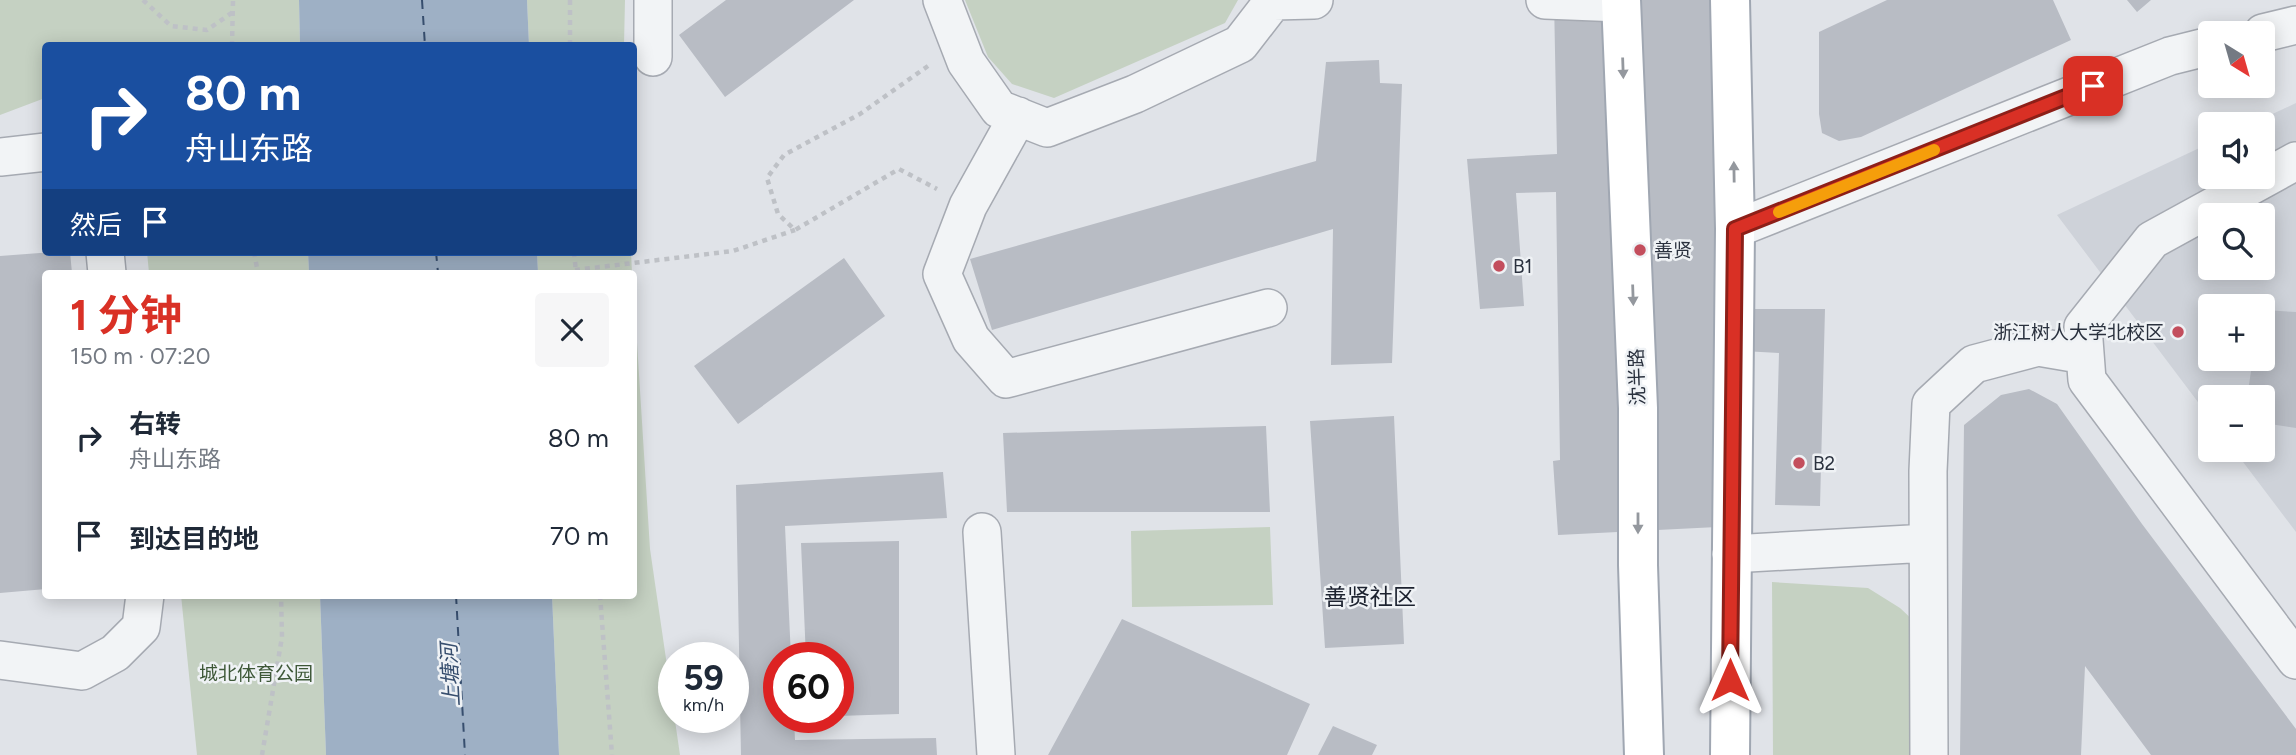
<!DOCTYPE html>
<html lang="zh">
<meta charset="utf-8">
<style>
:root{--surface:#fff;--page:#f6f6f7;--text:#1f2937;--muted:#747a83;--accent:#d93025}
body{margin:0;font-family:Figtree,"Noto Sans SC",sans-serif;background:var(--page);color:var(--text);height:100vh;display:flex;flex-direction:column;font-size:26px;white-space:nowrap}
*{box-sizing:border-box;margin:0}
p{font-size:23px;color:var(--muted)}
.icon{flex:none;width:38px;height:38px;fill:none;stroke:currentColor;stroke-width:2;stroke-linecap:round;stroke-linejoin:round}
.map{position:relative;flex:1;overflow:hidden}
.side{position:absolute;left:42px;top:270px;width:595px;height:329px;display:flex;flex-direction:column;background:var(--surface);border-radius:7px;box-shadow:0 4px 18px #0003}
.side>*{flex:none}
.banner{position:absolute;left:42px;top:42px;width:595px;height:214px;border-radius:7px;box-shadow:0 4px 18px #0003;background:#1a4fa0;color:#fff;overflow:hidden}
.needle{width:46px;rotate:143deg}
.buttons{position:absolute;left:2198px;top:21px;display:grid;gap:14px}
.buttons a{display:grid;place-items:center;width:77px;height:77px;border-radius:7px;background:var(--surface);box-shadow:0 4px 18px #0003;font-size:35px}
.speed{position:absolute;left:658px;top:642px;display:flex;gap:14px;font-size:35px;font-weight:700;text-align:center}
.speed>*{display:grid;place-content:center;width:91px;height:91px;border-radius:50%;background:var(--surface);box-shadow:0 4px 18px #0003;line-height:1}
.speed small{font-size:18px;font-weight:400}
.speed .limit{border:10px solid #d22;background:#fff;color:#111}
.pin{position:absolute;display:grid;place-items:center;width:60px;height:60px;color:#fff;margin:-30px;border-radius:14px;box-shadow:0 4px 10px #0006}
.me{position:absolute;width:77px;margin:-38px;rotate:0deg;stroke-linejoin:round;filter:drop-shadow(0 0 5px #0008)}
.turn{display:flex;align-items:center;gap:24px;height:147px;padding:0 28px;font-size:32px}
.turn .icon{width:91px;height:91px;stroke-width:2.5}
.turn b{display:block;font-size:49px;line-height:60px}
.then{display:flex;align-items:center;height:66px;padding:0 28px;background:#0003;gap:14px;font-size:26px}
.round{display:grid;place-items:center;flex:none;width:74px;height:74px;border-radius:7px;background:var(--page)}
.head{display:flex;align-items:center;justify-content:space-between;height:119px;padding:0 28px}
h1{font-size:42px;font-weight:700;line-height:52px;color:var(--accent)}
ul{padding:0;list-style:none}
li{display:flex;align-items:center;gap:21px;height:98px;padding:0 28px}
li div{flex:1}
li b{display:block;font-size:26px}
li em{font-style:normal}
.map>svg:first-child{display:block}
</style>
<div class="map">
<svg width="2296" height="755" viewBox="0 0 2296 755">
<rect width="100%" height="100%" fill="#e0e3e8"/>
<path fill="#ced2d9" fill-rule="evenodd" d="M2296,103V532L2234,450H2263V397H2210V418L2057,215L2210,143V177H2263V124H2251ZM2210,215H2263V268H2210ZM2210,306H2263V359H2210Z"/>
<path fill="#c5d1c2" d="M0,0H299L300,45L46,46L45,98L0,115Z
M527,0H625L624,45H529Z
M965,0H1238L1225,23L1054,98L1012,84L988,57Z
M147,252H308L309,273H149Z
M537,252H631L632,273H538Z
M634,295L650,549L680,755H559L552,595H634Z
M1270,527L1273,605L1132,607L1131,531Z
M1772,582L1868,588L1900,608L1916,623L1918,755H1773Z
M181,595H320L326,755H197Z"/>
<path fill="#9eb0c5" d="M299,0H527L529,45H300Z
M308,252H537L538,273H309Z
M320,595H552L559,755H326Z"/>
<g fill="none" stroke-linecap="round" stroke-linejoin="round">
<path stroke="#374e6e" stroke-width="2" stroke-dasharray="9 7" stroke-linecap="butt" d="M422,0L425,46
M436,252L438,273
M456,595L465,755"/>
</g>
<path fill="#b8bcc4" d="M726,0H854L725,97L679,35Z
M1554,0H1719L1723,309H1825L1820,506L1775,505L1779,353L1725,350L1737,526L1558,535L1553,461L1560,460L1556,192L1516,193L1524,306L1480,309L1467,159L1557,154Z
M1887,0H2053L2071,40L1861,137L1839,141L1822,133L1819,114V32Z
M2127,0H2151L2137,12Z
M1379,60L1380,83L1402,84L1392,363L1331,365L1333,229L992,330L970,259L1316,161L1326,62Z
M53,252H70L72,273H46V589L0,593V256Z
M844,258L885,316L738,424L694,366Z
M2263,310L2296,312V428L2263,423V397H2247L2253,359H2263Z
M2029,389L2057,404L2142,524L2296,729V755H2151L2085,666L2081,755H1960L1964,425L2001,395Z
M1394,416L1404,644L1325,648L1310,421Z
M1266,426L1270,512H1007L1003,433Z
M943,472L947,518L785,526L791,658H779V718H794L795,740L936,738L937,755H741L736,485Z
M899,541V714L838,716V658H806L801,543Z
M1122,619L1310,704L1287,755H1048Z
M1333,726L1377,745L1372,755H1318Z"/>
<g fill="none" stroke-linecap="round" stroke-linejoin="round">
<g stroke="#a6aab2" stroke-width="40">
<path id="minor" d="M653,0V57
M942,0L966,62L999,109L1047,128L1135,94L1240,44L1274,0
M1545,0L1621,3
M1274,1L1314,0
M2263,33L2296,25
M1018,116L968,206L942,274L971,339L1006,379L1268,308
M0,157L46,152
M2296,161L2152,240L2083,327L2087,380L2296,660
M1735,229L2170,56L2210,46
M105,252L107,273
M982,532L996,755
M1731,554L1928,543
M0,660L82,671L115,653L141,627L145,595
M1929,755L1928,471L1931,404L1974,364L2038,347L2085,355"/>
</g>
<g stroke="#a0a7b2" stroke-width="42">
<path id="major" d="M1621,0L1638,408V565L1644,755
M1730,0L1735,229L1730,755"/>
</g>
<path stroke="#bec1c6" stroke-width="4.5" stroke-dasharray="5 5" stroke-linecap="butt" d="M143,0L171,26L207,30L233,12
M570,0V46
M232,46L233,0
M928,66L860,114L784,155L767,178L778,214L795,230L899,169L937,189
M254,252L258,273
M574,252L576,272
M575,270L733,251L795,230
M600,595L612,755
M262,755L282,637L281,595"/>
<use href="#minor" stroke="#f2f4f6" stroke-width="37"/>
<use href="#major" stroke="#fff" stroke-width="38"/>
</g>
<defs><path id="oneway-solid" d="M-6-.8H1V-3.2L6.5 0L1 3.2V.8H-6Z" transform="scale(1.75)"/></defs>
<g fill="#94989e">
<use href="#oneway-solid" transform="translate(1623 68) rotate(88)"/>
<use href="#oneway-solid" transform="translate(1734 172) rotate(-91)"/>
<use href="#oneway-solid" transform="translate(1633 295) rotate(88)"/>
<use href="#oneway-solid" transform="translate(1638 523) rotate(90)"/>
</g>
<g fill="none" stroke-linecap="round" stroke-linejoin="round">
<g stroke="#8d1f18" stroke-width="18">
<path id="route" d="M1730,680L1735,229L2093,86"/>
</g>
<use href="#route" stroke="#d93025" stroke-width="12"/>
<path stroke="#f59e0b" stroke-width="12" d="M1779,212L1934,150"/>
</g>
<g fill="#c34e5d" stroke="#eff2f5" stroke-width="2.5">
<circle cx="1640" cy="250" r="7"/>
<circle cx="1499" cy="266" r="7"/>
<circle cx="2178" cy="332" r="7"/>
<circle cx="1799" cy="463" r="7"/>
</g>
<g text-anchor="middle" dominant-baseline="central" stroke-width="5" stroke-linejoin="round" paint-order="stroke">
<g font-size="19" fill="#2a313e" stroke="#eff2f5" text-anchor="start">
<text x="1654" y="250">善贤</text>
<text x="1513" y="266">B1</text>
<text x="2164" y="332" text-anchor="end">浙江树人大学北校区</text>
<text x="1813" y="463">B2</text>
</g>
<g font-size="19" fill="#2a313e" stroke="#eff2f5">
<text transform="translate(1637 377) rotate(-92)">沈半路</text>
</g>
<g font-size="19" fill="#3e5838" stroke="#eff2f5">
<text x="256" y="673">城北体育公园</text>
</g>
<g font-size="21" font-style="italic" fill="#374e6e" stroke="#eff2f5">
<text transform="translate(450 675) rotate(-93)">上塘河</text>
</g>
<g font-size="23" fill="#1c222f" stroke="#eff2f5">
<text x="1370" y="597">善贤社区</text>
</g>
</g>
</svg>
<div class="buttons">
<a><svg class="needle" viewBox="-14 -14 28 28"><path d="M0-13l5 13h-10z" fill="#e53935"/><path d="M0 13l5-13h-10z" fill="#747a83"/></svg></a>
<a><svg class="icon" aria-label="sound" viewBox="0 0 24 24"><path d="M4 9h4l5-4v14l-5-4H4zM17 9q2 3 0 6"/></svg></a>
<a><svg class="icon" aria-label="search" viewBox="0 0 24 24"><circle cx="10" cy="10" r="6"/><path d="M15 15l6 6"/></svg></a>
<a>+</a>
<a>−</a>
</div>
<div class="speed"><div>59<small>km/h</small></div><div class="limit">60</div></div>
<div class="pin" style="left:2093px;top:86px;background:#d93025"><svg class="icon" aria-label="arrive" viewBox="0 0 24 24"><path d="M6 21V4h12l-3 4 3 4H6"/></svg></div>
<svg class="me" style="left:1730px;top:680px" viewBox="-20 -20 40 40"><path d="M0-17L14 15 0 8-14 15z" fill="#d93025" stroke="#fff" stroke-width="4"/></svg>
<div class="banner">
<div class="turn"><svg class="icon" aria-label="right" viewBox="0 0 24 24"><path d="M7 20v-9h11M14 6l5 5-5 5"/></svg><div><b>80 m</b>舟山东路</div></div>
<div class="then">然后<svg class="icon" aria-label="arrive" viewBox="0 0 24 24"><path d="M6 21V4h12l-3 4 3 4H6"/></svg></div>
</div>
<section class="side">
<div class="head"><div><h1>1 分钟</h1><p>150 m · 07:20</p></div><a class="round"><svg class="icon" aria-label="close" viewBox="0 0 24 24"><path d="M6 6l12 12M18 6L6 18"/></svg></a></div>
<ul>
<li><svg class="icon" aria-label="right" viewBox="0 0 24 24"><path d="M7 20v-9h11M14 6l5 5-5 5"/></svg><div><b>右转</b><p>舟山东路</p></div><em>80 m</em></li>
<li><svg class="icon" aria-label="arrive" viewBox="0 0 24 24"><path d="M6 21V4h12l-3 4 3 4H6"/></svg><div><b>到达目的地</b></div><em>70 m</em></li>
</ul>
</section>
</div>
